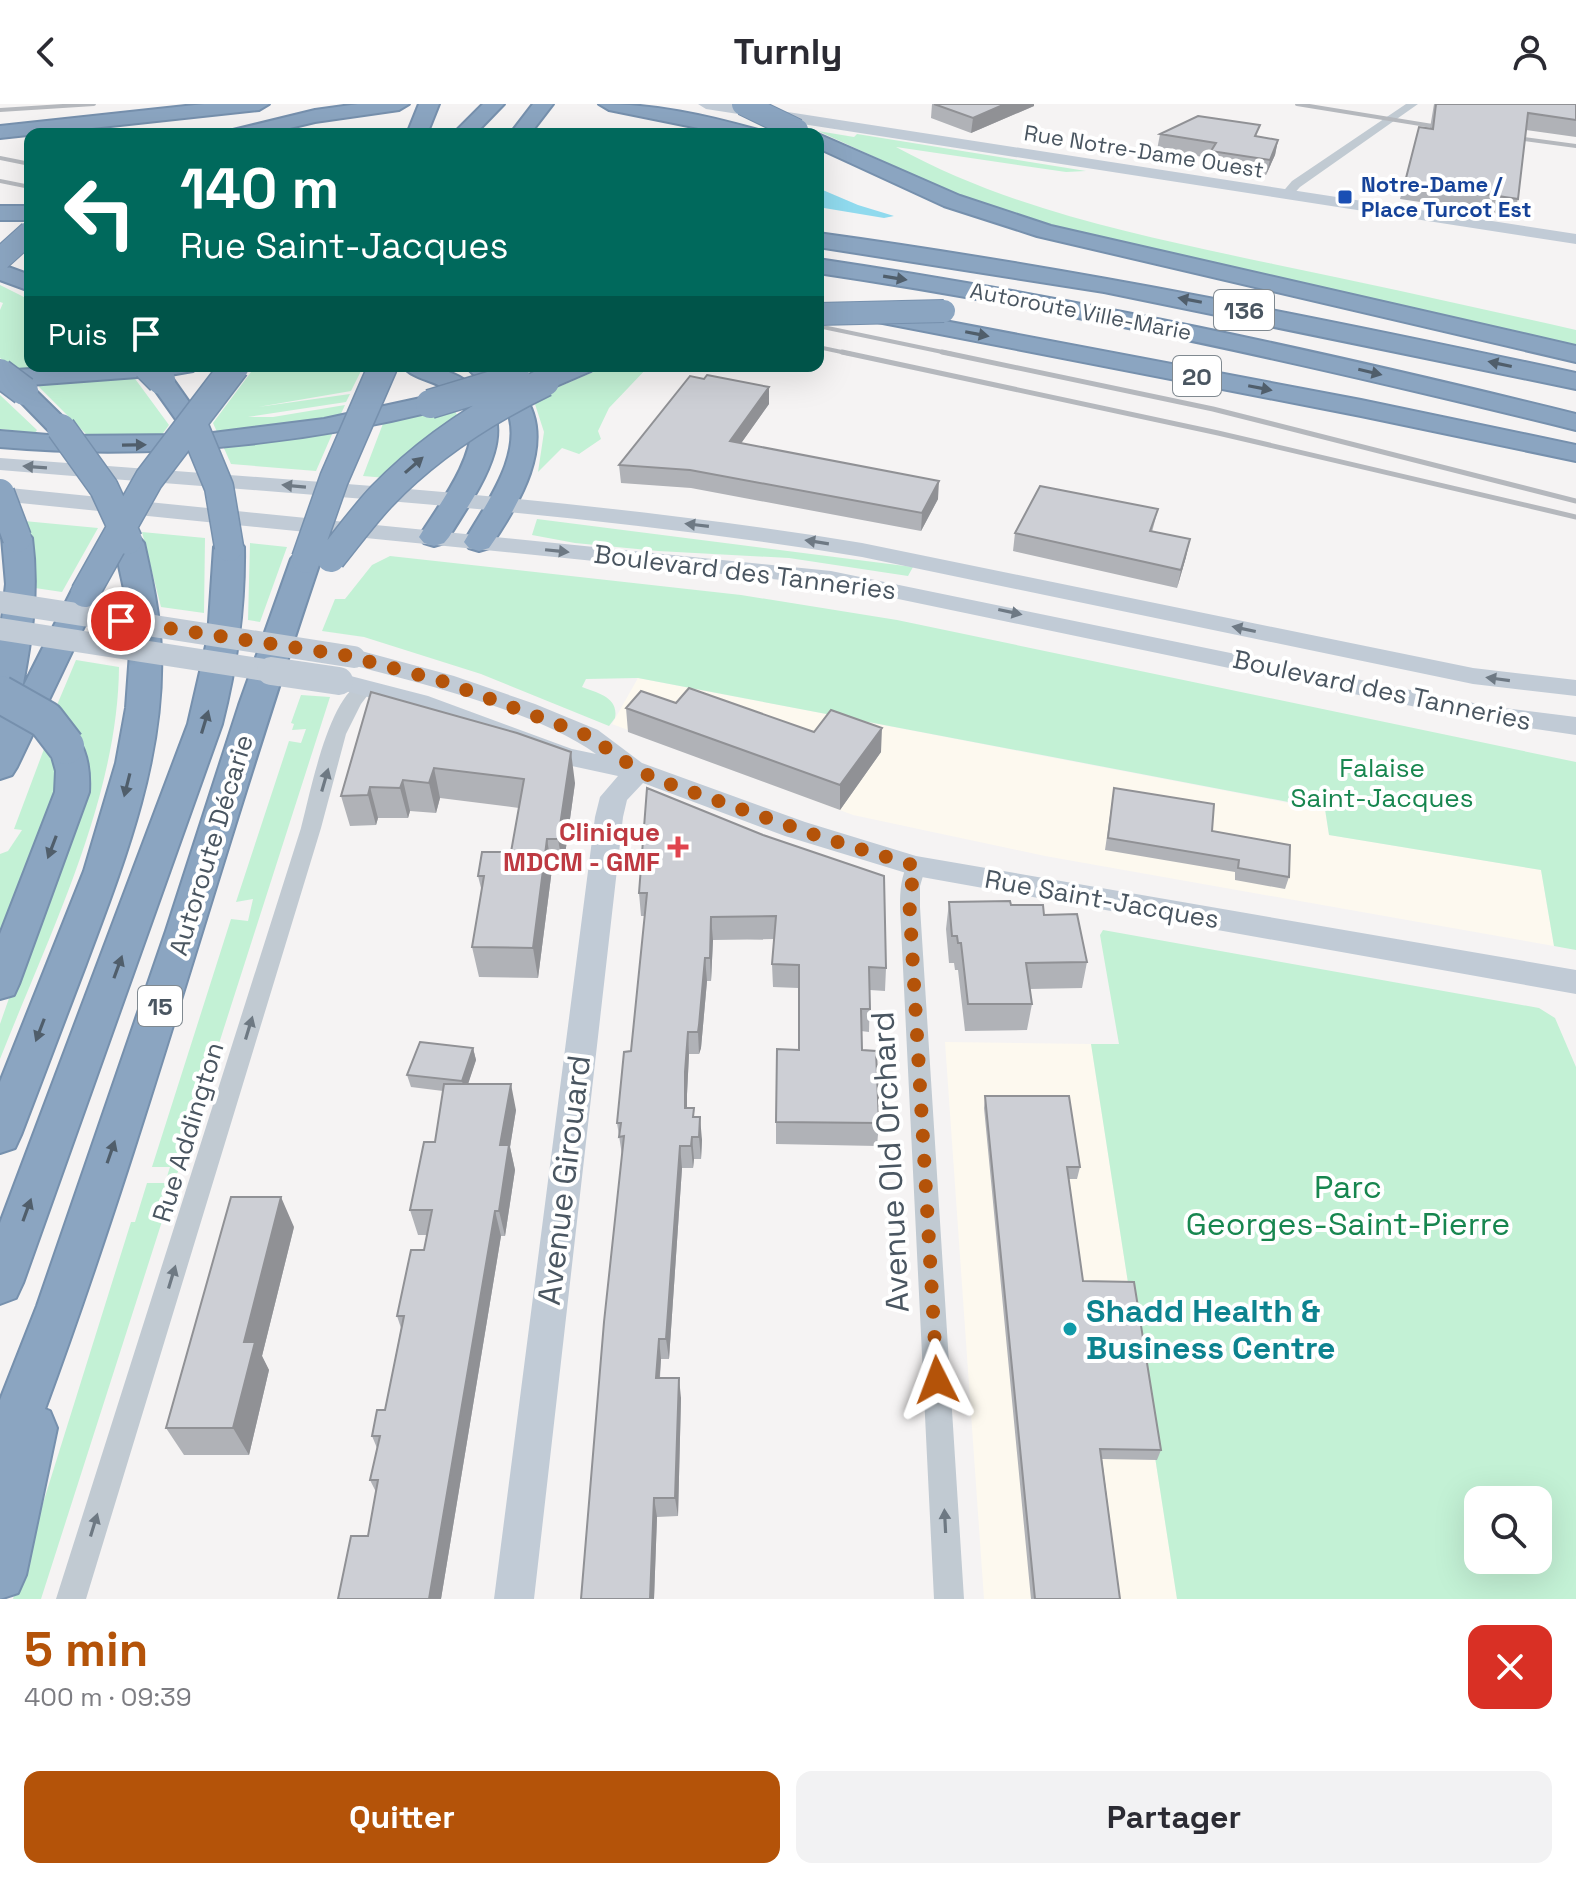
<!DOCTYPE html>
<html lang="fr">
<meta charset="utf-8">
<style>
:root{--surface:#fff;--page:#f2f2f3;--text:#2b2b33;--muted:#7c7c81;--accent:#b45309}
body{margin:0;font-family:"Space Grotesk",sans-serif;background:var(--page);color:var(--text);height:100vh;display:flex;flex-direction:column;font-size:30px;white-space:nowrap}
*{box-sizing:border-box;margin:0}
p{font-size:26px;color:var(--muted)}
.icon{flex:none;width:44px;height:44px;fill:none;stroke:currentColor;stroke-width:2;stroke-linecap:round;stroke-linejoin:round}
.map{position:relative;height:1495px;overflow:hidden}
.panel{display:flex;flex-direction:column;background:var(--surface);flex:1}
.panel>*{flex:none}
.hud{position:absolute;left:24px;top:24px;width:800px;height:244px;border-radius:16px;box-shadow:0 8px 32px #0002;background:#00695c;color:#fff;overflow:hidden}
.controls{position:absolute;left:1464px;top:1382px;display:grid;gap:16px}
.controls a{display:grid;place-items:center;width:88px;height:88px;border-radius:16px;background:var(--surface);box-shadow:0 8px 32px #0002;font-size:40px}
.pin{position:absolute;display:grid;place-items:center;width:68px;height:68px;color:#fff;margin:-34px;border:4px solid #fff;border-radius:50%;box-shadow:0 2px 8px #0007}
.me{position:absolute;width:88px;margin:-44px;rotate:357deg;stroke-linejoin:round;filter:drop-shadow(0 0 6px #0008)}
.turn{display:flex;align-items:center;gap:28px;height:168px;padding:0 24px;font-size:36px}
.turn .icon{width:104px;height:104px;stroke-width:2.5}
.turn b{display:block;font-size:56px;line-height:68px}
.then{display:flex;align-items:center;height:76px;padding:0 24px;background:#0003;gap:16px;font-size:30px}
.round{display:grid;place-items:center;flex:none;width:84px;height:84px;border-radius:16px;background:var(--page)}
.overview{display:flex;align-items:center;justify-content:space-between;height:136px;padding:0 24px}
h1{font-size:48px;font-weight:700;line-height:60px;color:var(--accent)}
.button{display:flex;gap:16px;margin-top:auto;padding:16px 24px}
.button a{flex:1;height:92px;border-radius:16px;background:var(--accent);color:#fff;font-size:32px;font-weight:700;line-height:92px;text-align:center}
.button a+a{background:var(--page);color:var(--text)}
header{display:flex;justify-content:space-between;align-items:center;height:104px;padding:0 24px;background:var(--surface);font-size:36px;font-weight:700}
.map>svg:first-child{display:block}
</style>
<header><svg class="icon" aria-label="back" viewBox="0 0 24 24"><path d="M15 5l-7 7 7 7"/></svg>Turnly<svg class="icon" aria-label="person" viewBox="0 0 24 24"><circle cx="12" cy="8" r="4"/><path d="M4 21q1-7 8-7t8 7"/></svg></header>
<div class="map">
<svg width="1576" height="1495" viewBox="0 0 1576 1495">
<rect width="100%" height="100%" fill="#f5f3f3"/>
<path fill="#fdf9ef" d="M638,574L1325,706L1329,731L1541,766L1554,842L1045,752L853,711L612,620Z
M945,938L1091,940L1177,1495H984Z"/>
<path fill="#c3f1d5" fill-rule="evenodd" d="M818,27L854,33L857,30L1086,67L1066,68L896,43C1013,107 1143,132 1273,160C1374,181 1475,203 1576,226V241L1147,147L1046,120L951,88Z
M0,181L30,196V262H93L19,267L0,254V206L3,199L0,198Z
M280,262L363,263L351,287L258,303L350,290L346,298L248,313H273L345,301L340,312L217,328L213,319L254,264Z
M607,262H649L609,304L598,327L601,335L579,350L562,344L538,368L544,328L533,294Z
M133,272L169,321L161,332H88L39,283L41,278Z
M0,291L37,326L35,329L0,325Z
M453,304L460,316L386,374L363,372L384,317Z
M333,328L316,367L231,360L223,342Z
M537,415L913,463L908,472L789,454L658,447L575,439L532,431Z
M24,417L98,424L62,488L35,484Z
M142,428L205,434L204,509L161,503Z
M250,439L287,443L260,518L248,516Z
M390,452L741,491L897,516L1576,658V846L1554,842L1541,766L1329,731L1325,705L638,574L586,575L582,583C597,589 619,593 615,614L609,622L481,570L364,533L322,527L335,495H345L372,461Z
M76,556L119,563C118,695 48,833 0,955V920L87,671L83,643L54,608Z
M301,591L330,593L41,1495H13L131,1118H135L147,1079H165L170,1063H152L231,815L248,817L253,795L236,798L289,637L301,639L306,625L292,626L294,620L291,619Z
M47,637L57,662L56,686L0,834V750L8,747L22,726L14,725Z
M1103,826L1539,904L1555,914L1576,963V1495H1177L1091,940H1119L1100,831ZM1478,1396H1538V1456H1478Z"/>
<path fill="#90daee" d="M818,84L858,101L894,112L884,114L818,103Z"/>
<g fill="none" stroke-linecap="round" stroke-linejoin="round">
<g stroke="#7690ad" stroke-width="4">
<path id="highway" d="M204,0H269L259,6L0,34V22Z
M358,0H409L399,6L315,18L265,30H230L233,26L315,6Z
M419,0H439L427,30H407Z
M483,0H504L475,30H453Z
M533,0H553L530,30H510Z
M599,0C655,0 705,11 758,26L761,30H728L609,6Z
M818,30L960,92L1051,122L1576,242V258L1037,132L944,102L818,44Z
M0,102H30V116H0Z
M818,129C1073,164 1325,215 1576,269V285L1104,188L818,143Z
M818,155C1074,193 1325,248 1576,310V326C1325,264 1074,207 818,169Z
M0,160L30,171V187L0,176Z
M871,203L1361,296L1576,341V357L1361,312L862,215L859,210L862,205Z
M76,262H197L193,267L170,271L208,325L205,330L324,315L430,292L439,294L443,300L439,306C293,342 150,356 0,343V327L60,332L52,330L15,292L11,287L15,282L0,283V267ZM151,272L148,276L187,331L62,332L70,330L74,324L30,281Z
M403,262C434,262 453,265 477,285C527,325 472,394 449,433L444,439L434,442L424,439L419,433C437,404 479,350 470,314C467,301 456,293 447,286C434,276 412,275 403,262Z
M466,262C497,262 505,265 523,290C558,338 518,402 489,444L479,447L469,444L464,438C485,401 528,346 505,301C496,284 477,277 466,262Z
M560,262H595L591,267L554,283H536L532,278L536,273Z
M17,425L27,428L32,434C39,486 32,534 22,585L74,482L85,480L96,482L100,489L17,663L12,671L0,675V533L6,480L2,434L7,428Z
M129,430L139,433L144,439C152,475 160,510 161,547C165,655 123,761 86,860C64,917 43,974 21,1031L15,1044L0,1049V978L84,767L116,659L126,604L130,549L126,494L114,439L119,433Z
M229,434L239,437L244,443C245,504 237,561 222,620L23,1179L16,1194L0,1200V1119L188,620L208,533L214,443L219,437Z
M306,446L316,449L321,455C225,737 148,1026 45,1305L50,1307L57,1324L26,1471L18,1489L0,1495V1296L37,1202L166,827L239,601L291,455L296,449Z
M66,631L78,634C88,651 90,668 89,688L19,880L14,891L0,895V830L55,688L56,667L49,642L54,634Z"/>
</g>
<path fill="#c1cad2" fill-rule="evenodd" d="M1406,0H1418L1300,83L1290,94H1282L1280,91L1292,77Z
M365,577L374,583L361,600L346,630L321,724L86,1495H56L301,724C310,691 329,587 365,577Z
M916,755L923,757L926,762L920,782V803L964,1495H934L900,803C900,786 901,772 909,757Z"/>
<path fill="#c1cbd6" fill-rule="evenodd" d="M698,0H736L1576,130V140L706,5Z
M0,354C288,376 577,392 862,439L1473,564L1576,576V592L1473,580L862,453C577,406 288,390 0,366Z
M0,383L831,467L1488,602L1576,613V631L1488,618L831,481L0,397Z
M354,545L454,572L535,600L598,626L642,659L805,718L916,752L1576,866V890L916,772L785,732L643,679L627,696L623,713L534,1495H494L595,713L600,693L618,672L558,659L410,604L330,583L326,577L330,571L339,569L428,592L572,645L596,650C535,606 418,579 345,559L342,553L345,547Z"/>
<use href="#highway" fill="#8ba5c1" fill-rule="evenodd"/>
<path stroke="#b5b8bd" stroke-width="4" d="M1297,0L1451,25
M0,6L94,0
M1502,32L1576,42
M0,54L30,60
M0,77L30,83
M818,222L952,250
M818,243L851,250"/>
<path stroke="#b5b8bd" stroke-width="5" d="M842,248L1218,329L1576,413
M942,248L1213,305L1576,397"/>
<g stroke="#7690ad" stroke-width="24" stroke-linecap="butt">
<path id="highway-bridge-far2" d="M743,0L797,26
M0,155L30,128
M818,210L944,207"/>
</g>
<g stroke="#7690ad" stroke-width="31" stroke-linecap="butt">
<path id="highway-bridge-far1" d="M147,262L161,276
M0,269L24,287
M430,300L516,274
M61,324L104,384L128,436
M195,325L219,383L229,443
M0,389L17,434
M331,454C348,433 364,411 382,392C429,343 485,307 545,278
M306,455L334,375L383,262
M85,489L149,375L235,262"/>
</g>
<g stroke="#7690ad" stroke-width="40" stroke-linecap="butt">
<path id="highway-bridge" d="M0,590L46,616L66,642"/>
</g>
<path stroke="#c1cbd6" stroke-width="22" d="M0,498L354,553
M0,525L284,569"/>
<path stroke="#c1cbd6" stroke-width="28" d="M271,567L339,577"/>
<use href="#highway-bridge-far2" stroke="#8ba5c1" stroke-width="22"/>
<use href="#highway-bridge-far1" stroke="#8ba5c1" stroke-width="28"/>
<use href="#highway-bridge" stroke="#8ba5c1" stroke-width="36"/>
</g>
<path fill="#b0b2b7" d="M932,0H1034V2L971,29L931,14Z
M1434,0H1576V33L1526,26L1518,95L1513,112L1400,95L1419,23L1430,24Z
M1160,30L1257,32L1278,36L1275,51L1266,71L1208,63L1210,54L1157,46Z
M704,275L769,283V300L741,339L938,395L921,427L691,384L621,379L619,361Z
M1158,405L1152,428L1186,453L1177,484L1013,447L1015,429Z
M371,588L575,679L563,765H552L538,874L479,873L472,843L482,788L478,772L511,748L519,704L440,694L436,709L410,707L408,714H378L376,721L350,722L341,692Z
M676,599L814,628L881,648L840,706L628,628L626,604Z
M647,684L886,864L885,887L870,886L869,928L861,927L862,946L879,1019L877,1042L776,1040V1018L799,946L798,884L773,883L772,860L774,835L713,836L711,877H707L701,944L699,950H689L687,990V1004H694V1013L702,1036L701,1055H694L693,1064H682L669,1255H661L660,1274L681,1294L678,1412L657,1413L654,1495L622,1051L617,1019L631,947L645,812H641L639,789Z
M1114,684L1212,727L1289,773L1285,785L1235,776V768L1105,746Z
M949,798L1011,801L1044,811L1087,858L1082,884L1030,885L1032,900L1027,926L965,927L958,866H955L954,859H949L946,825Z
M473,944L476,956L468,980L516,1006L510,1043L515,1066L505,1132H501L441,1495H338L368,1432L376,1388L370,1376L377,1344L372,1332L385,1306L401,1224L397,1212L424,1146L427,1131H418L410,1106L435,1038L443,987L411,983L407,971Z
M985,992L1080,1063L1077,1075H1069L1083,1177L1161,1346L1157,1356L1102,1355L1120,1495H1031L984,1004Z
M294,1123L262,1252L269,1266L249,1351H184L166,1324Z"/>
<path fill="#909195" d="M1005,0H1034V2L971,29L973,14Z
M1278,36L1275,51L1266,71L1270,56Z
M769,283V300L730,355V337Z
M939,377L938,395L921,427L922,409Z
M1190,435L1186,453L1177,484L1181,466Z
M882,624L881,648L840,706V681Z
M571,648L575,679L563,765L558,735Z
M434,664L440,694L436,709L429,679Z
M403,676L410,707L408,714L400,684Z
M370,683L378,714L376,721L368,691Z
M547,735L552,765L538,874L533,844Z
M711,813L713,836L711,877L710,854Z
M705,854L707,877L701,944L699,950L698,928Z
M688,928L689,950L687,990V1026L685,1004V968Z
M473,944L476,956L465,989L462,977Z
M511,980L516,1006L510,1043L515,1066L505,1132L499,1107L500,1041Z
M700,1013L702,1036L701,1055L699,1033Z
M692,1033L694,1055L693,1064L691,1042Z
M680,1042L682,1064L669,1255L666,1235Z
M281,1093L294,1123L262,1252L269,1266L249,1351L233,1324L244,1238Z
M495,1107L501,1132L441,1495H429Z
M659,1235L661,1255L658,1294L656,1274Z
M679,1274L681,1294L678,1412L675,1394Z
M654,1394L657,1413L654,1495H650Z"/>
<path fill="#cdcfd5" stroke="#909195" stroke-width="2" d="M934,0H1005L973,14Z
M1436,0H1576V16L1528,9L1518,95L1405,78L1419,23L1433,25Z
M1198,12L1260,21L1255,32L1278,36L1270,56L1211,47L1216,39L1160,30Z
M707,271L769,283L730,337L939,377L922,409L690,366L619,361L690,272L704,275Z
M1040,382L1158,405L1150,427L1190,435L1181,466L1015,429Z
M689,584L814,628L831,606L882,624L840,681L626,604L641,587L676,599Z
M371,588L517,629L571,648L558,735H547L533,844L472,843L484,772H478L482,748H511L524,675L434,664L429,679L403,676L400,684L370,683L368,691L341,692Z
M647,684L763,731L884,772L886,864L869,863L870,905H861L862,946L876,947L879,1019L776,1018L777,945L799,946V861L772,860L776,812L711,813L710,854H705L699,921L698,928H688L685,968V1004H694L693,1013H700L699,1033H692L691,1042H680L666,1235H659L656,1274H679L675,1394H654L650,1495H581L604,1218L624,1032L619,1033L621,1019H617L624,948L631,947L647,789H639Z
M1114,684L1214,700L1212,727L1290,741L1289,773L1238,764L1239,756L1108,734Z
M1010,797L1011,801H1043L1044,811L1077,810L1087,858L1026,859L1032,900H968L961,839H958L957,832H952L949,798Z
M420,938L473,944L462,977L407,971Z
M444,980H511L500,1041H509L499,1107H495L429,1495H338L351,1432H368L378,1376H370L380,1332H372L377,1306H385L404,1212H397L411,1146H424L432,1106H410L424,1038H435Z
M985,992H1069L1080,1063H1067L1083,1177L1134,1178L1161,1346L1100,1345L1120,1495H1035Z
M231,1093H281L244,1238H255L233,1324H166Z"/>
<defs><path id="oneway-solid" d="M-6-.8H1V-3.2L6.5 0L1 3.2V.8H-6Z" transform="scale(2)"/></defs>
<g fill="#505e6b">
<use href="#oneway-solid" transform="translate(895 174) rotate(9)"/>
<use href="#oneway-solid" transform="translate(1190 196) rotate(-169)"/>
<use href="#oneway-solid" transform="translate(977 230) rotate(11)"/>
<use href="#oneway-solid" transform="translate(1500 260) rotate(-168)"/>
<use href="#oneway-solid" transform="translate(1370 268) rotate(13)"/>
<use href="#oneway-solid" transform="translate(1260 284) rotate(11)"/>
<use href="#oneway-solid" transform="translate(134 341) rotate(-1)"/>
<use href="#oneway-solid" transform="translate(414 361) rotate(-41)"/>
<use href="#oneway-solid" transform="translate(205 618) rotate(-73)"/>
<use href="#oneway-solid" transform="translate(127 681) rotate(104)"/>
<use href="#oneway-solid" transform="translate(52 743) rotate(111)"/>
<use href="#oneway-solid" transform="translate(118 863) rotate(-70)"/>
<use href="#oneway-solid" transform="translate(40 926) rotate(111)"/>
<use href="#oneway-solid" transform="translate(111 1048) rotate(-71)"/>
<use href="#oneway-solid" transform="translate(27 1106) rotate(-70)"/>
</g>
<g fill="#6e7984">
<use href="#oneway-solid" transform="translate(35 363) rotate(-176)"/>
<use href="#oneway-solid" transform="translate(294 382) rotate(-175)"/>
<use href="#oneway-solid" transform="translate(697 421) rotate(-173)"/>
<use href="#oneway-solid" transform="translate(817 438) rotate(-171)"/>
<use href="#oneway-solid" transform="translate(557 447) rotate(6)"/>
<use href="#oneway-solid" transform="translate(1010 508) rotate(12)"/>
<use href="#oneway-solid" transform="translate(1244 525) rotate(-168)"/>
<use href="#oneway-solid" transform="translate(1498 575) rotate(-172)"/>
</g>
<g fill="#6e7983">
<use href="#oneway-solid" transform="translate(325 676) rotate(-74)"/>
<use href="#oneway-solid" transform="translate(249 924) rotate(-73)"/>
<use href="#oneway-solid" transform="translate(172 1173) rotate(-73)"/>
<use href="#oneway-solid" transform="translate(945 1417) rotate(-93)"/>
<use href="#oneway-solid" transform="translate(94 1421) rotate(-73)"/>
</g>
<g fill="none" stroke-linecap="round" stroke-linejoin="round">
<path stroke="#b45309" stroke-width="14" stroke-dasharray="0 25.2" d="M121,517L344,551L445,578L589,632L639,667L661,677L821,733L916,762L909,793L937,1276"/>
</g>
<rect fill="#1a4fb4" stroke="#fff" stroke-width="3" x="1337" y="85" width="16" height="16" rx="4"/>
<path fill="#e0444e" stroke="#fff" stroke-width="3" d="M674 731h8v8h8v8h-8v8h-8v-8h-8v-8h8z"/>
<circle fill="#0f9aa8" stroke="#fff" stroke-width="3" cx="1070" cy="1225" r="8"/>
<g text-anchor="middle" dominant-baseline="central" stroke-width="8" stroke-linejoin="round" paint-order="stroke">
<g font-size="22" fill="#4a5661" stroke="#fff">
<text transform="translate(1144 47) rotate(9)">Rue Notre-Dame Ouest</text>
<text transform="translate(1081 207) rotate(11)">Autoroute Ville-Marie</text>
</g>
<g font-size="22" font-weight="bold" fill="#164399" stroke="#fff" text-anchor="start">
<text x="1361" y="80">Notre-Dame /<tspan x="1361" dy="25">Place Turcot Est</tspan></text>
</g>
<g fill="#fff" stroke="#808990" stroke-width="2">
<rect x="1214" y="186" width="60" height="40" rx="6"/>
<rect x="1173" y="252" width="48" height="40" rx="6"/>
<rect x="138" y="882" width="44" height="40" rx="6"/>
</g>
<g font-size="24" font-weight="bold" fill="#4a5661">
<text x="1244" y="206">136</text>
<text x="1197" y="272">20</text>
<text x="160" y="902">15</text>
</g>
<g font-size="26" fill="#4a5661" stroke="#fff">
<text transform="translate(745 468) rotate(7)">Boulevard des Tanneries</text>
<text transform="translate(1382 586) rotate(12)">Boulevard des Tanneries</text>
<text transform="translate(211 741) rotate(-73)">Autoroute Décarie</text>
<text transform="translate(1102 795) rotate(10)">Rue Saint-Jacques</text>
<text transform="translate(188 1028) rotate(-73)">Rue Addington</text>
</g>
<g font-size="26" fill="#17864f" stroke="#fff">
<text x="1382" y="664">Falaise<tspan x="1382" dy="30">Saint-Jacques</tspan></text>
</g>
<g font-size="26" font-weight="bold" fill="#be3a42" stroke="#fff" text-anchor="end">
<text x="660" y="728">Clinique<tspan x="660" dy="30">MDCM - GMF</tspan></text>
</g>
<g font-size="32" fill="#4a5661" stroke="#fff">
<text transform="translate(890 1058) rotate(-93)">Avenue Old Orchard</text>
<text transform="translate(564 1076) rotate(-83)">Avenue Girouard</text>
</g>
<g font-size="32" fill="#17864f" stroke="#fff">
<text x="1348" y="1083">Parc<tspan x="1348" dy="37">Georges-Saint-Pierre</tspan></text>
</g>
<g font-size="32" font-weight="bold" fill="#0d838f" stroke="#fff" text-anchor="start">
<text x="1086" y="1207">Shadd Health &amp;<tspan x="1086" dy="37">Business Centre</tspan></text>
</g>
</g>
</svg>
<div class="controls">
<a><svg class="icon" aria-label="search" viewBox="0 0 24 24"><circle cx="10" cy="10" r="6"/><path d="M15 15l6 6"/></svg></a>
</div>
<div class="pin" style="left:121px;top:517px;background:#d93025"><svg class="icon" aria-label="arrive" viewBox="0 0 24 24"><path d="M6 21V4h12l-3 4 3 4H6"/></svg></div>
<svg class="me" style="left:937px;top:1276px" viewBox="-20 -20 40 40"><path d="M0-17L14 15 0 8-14 15z" fill="#b45309" stroke="#fff" stroke-width="4"/></svg>
<div class="hud">
<div class="turn"><svg class="icon" aria-label="left" viewBox="0 0 24 24"><path d="M17 20v-9H6M10 6l-5 5 5 5"/></svg><div><b>140 m</b>Rue Saint-Jacques</div></div>
<div class="then">Puis<svg class="icon" aria-label="arrive" viewBox="0 0 24 24"><path d="M6 21V4h12l-3 4 3 4H6"/></svg></div>
</div>
</div>
<section class="panel">
<div class="overview"><div><h1>5 min</h1><p>400 m · 09:39</p></div><a class="round" style="background:#d93025;color:#fff"><svg class="icon" aria-label="close" viewBox="0 0 24 24"><path d="M6 6l12 12M18 6L6 18"/></svg></a></div>
<div class="button"><a>Quitter</a><a>Partager</a></div>
</section>
